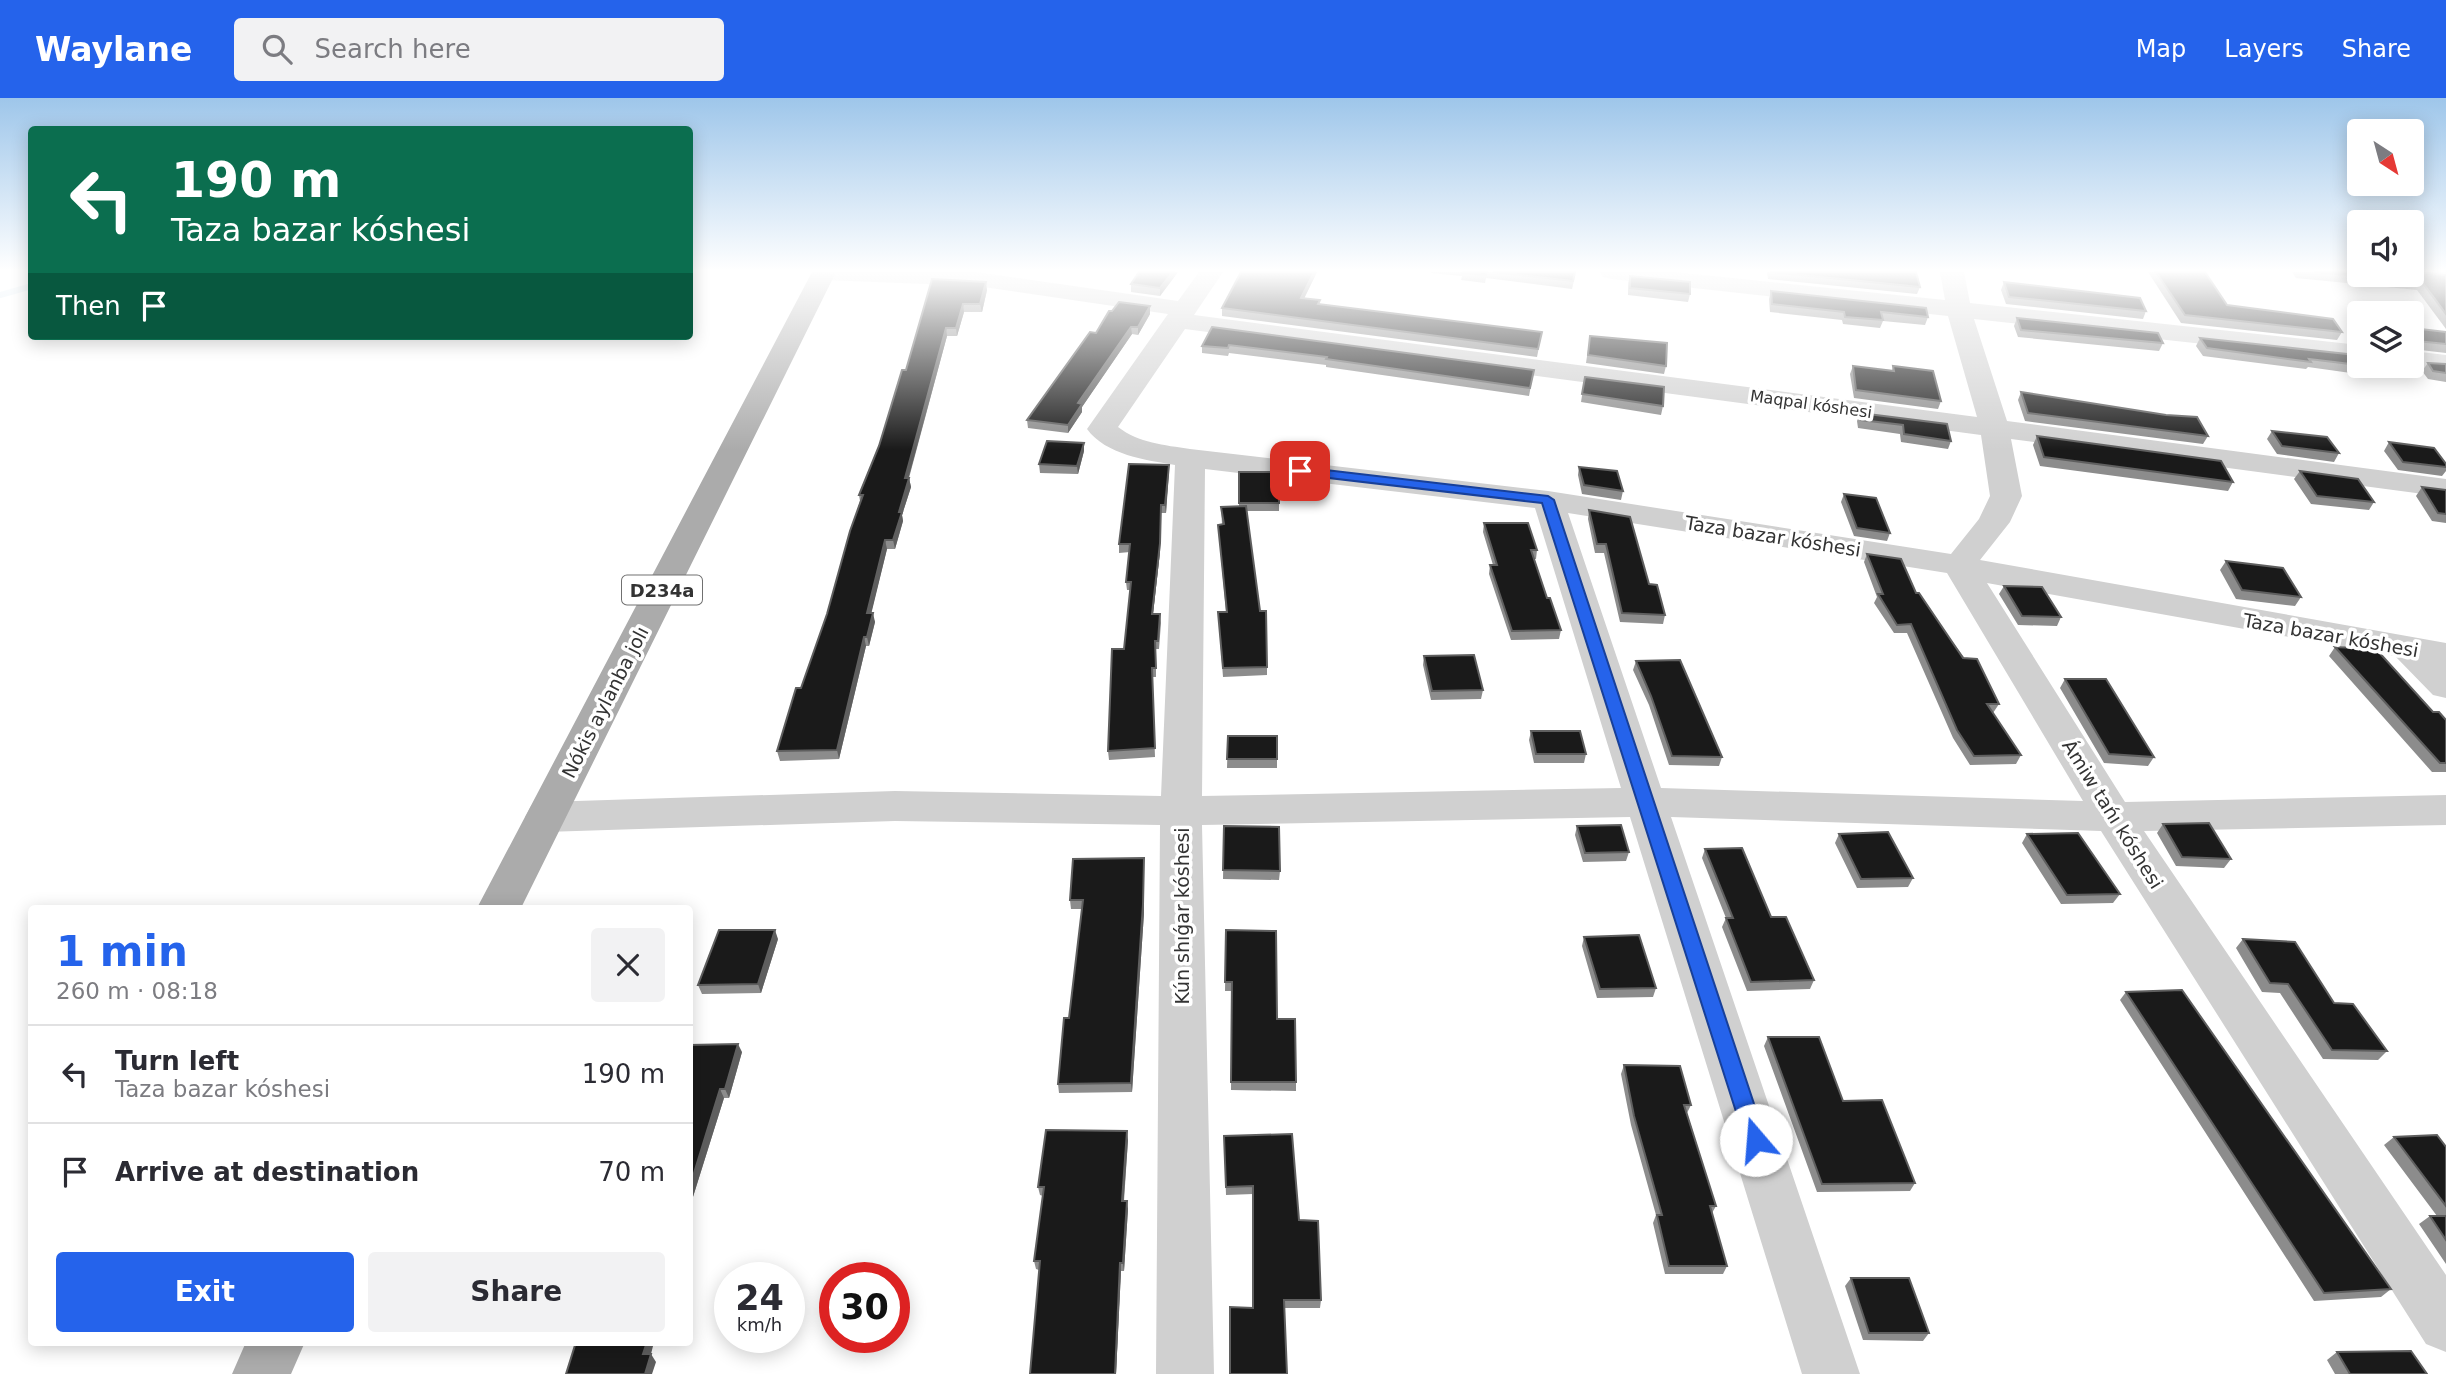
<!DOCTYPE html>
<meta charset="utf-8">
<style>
:root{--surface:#fff;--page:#f2f2f3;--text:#2b2b33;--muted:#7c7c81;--line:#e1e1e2;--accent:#2563eb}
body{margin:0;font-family:"DejaVu Sans",sans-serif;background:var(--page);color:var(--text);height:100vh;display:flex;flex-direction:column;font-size:26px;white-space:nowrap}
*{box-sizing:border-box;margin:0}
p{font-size:23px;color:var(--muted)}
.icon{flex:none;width:38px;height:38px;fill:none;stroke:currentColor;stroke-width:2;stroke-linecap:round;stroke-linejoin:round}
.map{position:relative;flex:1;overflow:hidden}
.sheet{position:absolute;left:28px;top:807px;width:665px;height:441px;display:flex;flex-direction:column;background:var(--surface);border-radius:7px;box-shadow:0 4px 18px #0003}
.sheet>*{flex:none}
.guide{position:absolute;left:28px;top:28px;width:665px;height:214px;border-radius:7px;box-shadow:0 4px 18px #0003;background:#0b6e4f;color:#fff;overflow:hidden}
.needle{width:46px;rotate:144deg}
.fabs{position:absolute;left:2347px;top:21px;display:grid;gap:14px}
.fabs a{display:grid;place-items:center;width:77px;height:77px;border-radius:7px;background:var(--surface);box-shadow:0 4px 18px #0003;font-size:35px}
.speed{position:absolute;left:714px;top:1164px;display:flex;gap:14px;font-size:35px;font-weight:700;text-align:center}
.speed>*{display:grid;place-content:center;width:91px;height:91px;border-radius:50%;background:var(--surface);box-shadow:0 4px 18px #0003;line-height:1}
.speed small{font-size:18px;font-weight:400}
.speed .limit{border:10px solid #d22;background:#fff;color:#111}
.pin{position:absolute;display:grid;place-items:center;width:60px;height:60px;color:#fff;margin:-30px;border-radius:14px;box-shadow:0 4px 10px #0006}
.me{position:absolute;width:77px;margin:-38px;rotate:342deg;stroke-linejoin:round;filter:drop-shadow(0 0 5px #0008)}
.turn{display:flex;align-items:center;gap:24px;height:147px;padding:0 28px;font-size:32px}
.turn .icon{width:91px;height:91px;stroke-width:2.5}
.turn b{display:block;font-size:49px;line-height:60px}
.then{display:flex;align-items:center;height:66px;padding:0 28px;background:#0003;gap:14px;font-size:26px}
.round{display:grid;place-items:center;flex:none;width:74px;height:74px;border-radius:7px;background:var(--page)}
.summary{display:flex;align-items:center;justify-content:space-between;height:119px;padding:0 28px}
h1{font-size:42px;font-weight:600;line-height:52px;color:var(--accent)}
.button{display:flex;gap:14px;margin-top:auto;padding:14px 28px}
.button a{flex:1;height:80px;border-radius:7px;background:var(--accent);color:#fff;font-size:28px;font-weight:600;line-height:80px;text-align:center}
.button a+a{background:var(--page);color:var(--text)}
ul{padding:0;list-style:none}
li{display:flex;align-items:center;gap:21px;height:98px;padding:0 28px;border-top:2px solid var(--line)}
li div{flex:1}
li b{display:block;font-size:26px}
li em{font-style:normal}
header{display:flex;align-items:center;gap:42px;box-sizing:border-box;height:98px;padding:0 35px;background:var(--accent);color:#fff}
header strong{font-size:33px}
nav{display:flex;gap:38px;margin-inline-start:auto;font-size:24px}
.search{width:490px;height:63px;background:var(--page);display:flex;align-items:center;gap:18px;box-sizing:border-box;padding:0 24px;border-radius:7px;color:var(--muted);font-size:26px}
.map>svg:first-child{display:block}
</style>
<header>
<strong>Waylane</strong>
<div class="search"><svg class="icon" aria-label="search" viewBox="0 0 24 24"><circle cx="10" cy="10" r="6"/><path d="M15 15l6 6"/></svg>Search here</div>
<nav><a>Map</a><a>Layers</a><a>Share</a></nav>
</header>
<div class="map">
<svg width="2446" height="1276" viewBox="0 0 2446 1276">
<rect width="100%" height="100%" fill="#fff"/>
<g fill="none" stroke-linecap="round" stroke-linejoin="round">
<path stroke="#cfe2ee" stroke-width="6" d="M0,197L32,188"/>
<path fill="#d0d0d0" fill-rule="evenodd" d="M813,174H977L1178,203L1199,174H1223L1194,217L1977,319L1948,218L1612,181L1603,179L1600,174H1675L1945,202L1940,174H1964L1970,205L2359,247V263L1974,221L2007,323L2446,381V399L2011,341L2022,398L2010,424L1980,462L2446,545V600L2433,597L2395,558L1987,485L2125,704L2446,697V727L2144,733L2446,1177V1254L2426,1246L2101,733L1671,719L1860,1276H1802L1630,719L1202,727L1214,1276H1156L1160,727L895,723L545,734L531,730L525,719L531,708L545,704L895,693L1161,698L1175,367C1146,362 1106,357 1087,331L1168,216L977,188L824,182L815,180ZM1185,231L1981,337L1990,398L1979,421L1951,456L1548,393L1190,351C1164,347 1139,345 1118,329ZM1205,371L1535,410L1621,690L1202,698ZM1568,415L1947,475L2083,703L1661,690Z
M2413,174H2446V183L2416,179Z
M2412,253L2446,257V273L2407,268H2412Z"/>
<path fill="#ababab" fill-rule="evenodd" d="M812,174H836L521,810H477Z
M246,1244H305L291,1276H232Z"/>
</g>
<path fill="#8c8c8c" d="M1139,174H1178L1160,198L1131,194V186Z
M1317,174L1304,200L1320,207L1542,234L1537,259L1222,218V210Z
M1431,174H1576L1572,191L1486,180L1485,185L1461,182L1462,178L1431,175Z
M1767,174H1916L1920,189L1917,196L1768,181Z
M2148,174H2205L2227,207L2342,234L2337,242L2181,225Z
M2284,174H2359L2446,177V231L2417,192L2296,180L2292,174Z
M1630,178L1690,196L1688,204L1628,197V185Z
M932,181L987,192L982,214H964L957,238H947L909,380L911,389L902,417L903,423L895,451H887L871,515L875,524L869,548H866L839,661L780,663L777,653L801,590L827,516L860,403L859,397L879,348L906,272Z
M2004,184L2146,213L2143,221L2006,206L2001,192Z
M1771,193L1928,219L1925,227L1883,223L1880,230L1843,226L1842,222L1770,214L1769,201Z
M1150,216L1138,237L1132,236L1082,309V314L1068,335L1028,330L1027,322L1096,235Z
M2017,220L2163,245L2159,253L2018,239L2014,228Z
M1212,229L1534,272L1529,298L1326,269V267L1229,255L1228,258L1202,255V248Z
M2412,230L2446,234V255L2412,251Z
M1590,238L1666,268L1664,276L1586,265Z
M2200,240L2363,268L2358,276L2308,269L2306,271L2203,258L2196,248Z
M2428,265L2446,266V284L2428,281L2422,273Z
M1853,268L1892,273L1893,268L1941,303L1938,311L1854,300L1850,276Z
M1585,279L1663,308L1661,317L1581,304Z
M2021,294L2208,338L2203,346L2025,323L2018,302Z
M1860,315L1947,326L1951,343L1948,351L1901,344L1900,336L1858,330L1857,323Z
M2272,333L2339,355L2334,364L2277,356L2267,341Z
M2037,338L2233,384L2228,393L2040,368L2033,347Z
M2389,344L2446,366V373L2442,378L2398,372L2384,353Z
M1084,353L1078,376L1040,375L1039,366Z
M1169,367L1166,415H1161L1160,454L1153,516H1160L1161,525L1159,551H1156V579H1152L1155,659L1109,662L1108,653L1124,551L1130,492H1127L1126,484L1130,454L1119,455V446Z
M1579,369L1623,393L1621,402L1582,396L1578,377Z
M2300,373L2374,404L2369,412L2311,406L2294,381Z
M1239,374L1279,405V413H1247L1267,569V577L1223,579L1218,514H1226L1218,427L1222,426L1221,409L1239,408Z
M2422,389L2446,392V425L2432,423L2416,398Z
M1844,396L1890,435L1887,443L1854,438L1841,404Z
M1589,412L1649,486L1665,517L1663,526L1620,524L1604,455H1595L1588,421Z
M1484,425L1537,452L1536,461H1534L1547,500L1561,532L1559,541L1511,542L1489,476L1490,467H1493L1483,434Z
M1867,456L1916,495L1999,606L1993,615L2021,657L2016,666L1970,667L1953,640L1907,535H1894L1874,505L1877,499L1864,464Z
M2226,463L2301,499L2295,508L2236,501L2220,472Z
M2004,488L2061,519L2057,528L2018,527L1999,496Z
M2335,549L2446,622V674H2432L2329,558Z
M1424,558L1483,592L1481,601L1431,602L1423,567Z
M1636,563L1722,659L1719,668L1669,667L1649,607L1633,572Z
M2065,581L2154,659L2148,668L2104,665L2060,590Z
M1531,633L1586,656L1584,665H1534L1529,642Z
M1228,638L1277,661V670H1227Z
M2163,726L2231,761L2224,770L2176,768L2157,735Z
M1224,728L1280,773L1279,782L1223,781Z
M1577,728L1629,754L1626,763L1583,764L1575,737Z
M1839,736L1913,780L1908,789L1857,790L1835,745Z
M2027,736L2120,796L2113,805L2061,806L2022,745Z
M1705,751L1814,882L1810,891L1747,893L1722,829L1726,820L1702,760Z
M1144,760V815L1132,994L1059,995L1058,986L1069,920L1082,811H1071L1070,802Z
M1226,832L1277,921L1296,984V993L1231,992L1232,893H1225Z
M1584,839L1656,890L1653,899L1597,900L1582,848Z
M778,841L761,895L702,896L698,887Z
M2243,841L2334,905L2387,953L2378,962L2323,961L2280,895L2262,894L2236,850Z
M2126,894L2391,1191L2381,1199L2314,1203L2120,902Z
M1768,939L1843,1003L1915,1085L1910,1093L1817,1094L1764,948Z
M690,947L742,954L729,1000H724L692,1102H690Z
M1624,967L1691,1007L1687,1015L1716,1108L1712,1115L1727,1168L1723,1176H1665L1653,1125L1656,1117L1631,1027L1621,976Z
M1224,1038L1299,1122L1321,1202L1320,1210H1253V1096L1226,1097Z
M2394,1039L2446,1049V1166L2419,1126L2430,1118H2437L2384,1047Z
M1128,1042L1124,1103L1128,1111L1124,1173H1121L1116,1276H1030L1039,1172L1036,1171L1034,1163L1043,1098L1040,1097L1038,1089Z
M1851,1180L1929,1235L1923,1243L1863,1242L1845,1188Z
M2337,1254L2427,1276H2335L2327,1262Z"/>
<path fill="#5f5f5f" d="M1173,174H1178L1160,198V190Z
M1314,174H1317L1301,207V200Z
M986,184L987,192L982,214L980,206Z
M963,206L964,214L957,238L956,230Z
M1150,208V216L1138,237V229Z
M1131,229L1132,236L1082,309V314L1068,335V327L1078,305Z
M946,230L947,238L906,389L905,380Z
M1084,345V353L1078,376L1077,368Z
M1169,367V375L1166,415L1165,407Z
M909,380L911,389L902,417L903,423L895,451L893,442L899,414Z
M1161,407L1160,454L1152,525V516Z
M885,442L887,451L869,525L867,515Z
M873,515L875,524L869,548L867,539Z
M864,539L866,548L839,661L837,652Z
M1144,760V815L1132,994L1131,985Z
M775,832L778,841L761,895L758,886Z
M738,946L742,954L729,1000L725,991Z
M720,991L724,1000L692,1102L690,1097V1088Z
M1127,1033L1128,1042L1123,1111L1122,1103Z
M1127,1103L1128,1111L1124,1173L1123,1165Z
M1120,1165L1121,1173L1116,1276H1115Z
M647,1244H654L651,1256L656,1264L652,1276H645L643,1256Z"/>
<path fill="#1a1a1a" stroke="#5f5f5f" stroke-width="2" d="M1139,174H1173L1160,190L1131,186Z
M1241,174H1314L1301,200L1320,202L1318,206L1542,234L1538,251L1222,210Z
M1463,174H1487L1486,177L1462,175Z
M1493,174H1575L1573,183Z
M1770,174H1916L1920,189Z
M2156,174H2205L2227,207L2333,221L2342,234L2185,217Z
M2314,174H2359V177H2412V174H2420L2446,177V216L2422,184Z
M1630,178L1690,184V196L1630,190Z
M932,181L986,184L980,206H963L956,230H946L905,380H909L899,414H902L893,442H885L867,515H873L867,539H864L837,652L777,653L796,590H801L827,516L850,433L863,397H859L879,348L902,272H906Z
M2004,184L2140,200L2146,213L2009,199Z
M1771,193L1926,210L1928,219L1881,214L1883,222L1845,219L1844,214L1772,206Z
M1119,204L1150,208L1138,229H1131L1078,305L1082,306L1068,327L1027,322L1090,234L1096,235L1109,213H1112Z
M2017,220L2158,235L2163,245L2021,232Z
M1212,229L1534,272L1530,290L1326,261L1327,259L1229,247L1228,250L1202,248Z
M2412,230L2446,234V246L2417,243L2414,245L2412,241Z
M1590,238L1667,245L1666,268L1588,257Z
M2200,240L2356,257L2359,262V267L2309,261L2311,264L2207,250Z
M2428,265L2446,266V275L2433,273Z
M1853,268L1894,273L1893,268L1933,273L1941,303L1856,292Z
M1585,279L1664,289L1663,308L1582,296Z
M2021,294L2166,317L2197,319L2208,338L2028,315Z
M1860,315L1947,326L1951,343L1904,336L1903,327L1861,322Z
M2272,333L2327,339L2339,355L2282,348Z
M2037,338L2221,363L2233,384L2044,359Z
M1047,343L1084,345L1077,368L1039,366Z
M2389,344L2434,350L2446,366V369L2403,364Z
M1129,366L1169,367L1165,407H1161L1160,445L1152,516H1160L1158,543H1155L1156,570H1152L1155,650L1108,653L1112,551H1124L1131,484H1126L1130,446H1119Z
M1579,369L1617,373L1623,393L1584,387Z
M2300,373L2358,381L2374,404L2317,398Z
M1239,374H1279V405H1239Z
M2422,389L2446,392V416L2438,415Z
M1844,396L1876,400L1890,435L1857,430Z
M1246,408L1260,513H1266L1267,569L1223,570L1218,514H1227L1218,427L1224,426L1221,409Z
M1589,412L1630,419L1649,486L1657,487L1665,517L1622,515L1606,446H1597Z
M1484,425H1528L1537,452H1531L1547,500H1550L1561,532L1512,533L1490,467H1497Z
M1867,456L1901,461L1916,495H1919L1963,560L1977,561L1999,606H1987L2021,657L1974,658L1957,632L1911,526L1897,527L1878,496H1883Z
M2226,463L2283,470L2301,499L2242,492Z
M2004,488L2042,489L2061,519L2022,518Z
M2335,549L2376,551L2433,614H2439L2446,622V665H2440Z
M1474,557L1483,592L1432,593L1424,558Z
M1680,562L1722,659L1672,658L1651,598L1636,563Z
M2065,581H2106L2154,659L2109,656Z
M1531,633H1580L1586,656H1536Z
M1228,638H1277V661H1227Z
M2209,725L2231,761L2182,759L2163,726Z
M1621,727L1629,754L1585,755L1577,728Z
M1224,728L1279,729L1280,773L1223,772Z
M1888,734L1913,780L1861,781L1839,736Z
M2078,735L2120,796L2067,797L2027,736Z
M1742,750L1771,819H1786L1814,882L1751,884L1726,820H1733L1705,751Z
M1144,760L1143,806L1131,985L1058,986L1064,920H1069L1083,802H1070L1073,761Z
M719,832H775L758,886L698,887Z
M1226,832L1276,833L1277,921H1295L1296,984H1231L1232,884H1225Z
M1639,837L1656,890L1600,891L1584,839Z
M2243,841L2295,844L2334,905L2353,906L2387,953L2332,952L2288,886L2270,885Z
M2182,892L2391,1191L2324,1195L2126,894Z
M1768,939H1819L1843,1003L1882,1002L1915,1085L1822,1086Z
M738,946L725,991H720L690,1088V947Z
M1624,967L1680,968L1691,1007H1684L1716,1108H1710L1727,1168H1669L1657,1117H1662L1634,1018Z
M1046,1032L1127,1033L1122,1103H1127L1123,1165H1120L1115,1276H1030L1040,1163H1034L1044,1089H1038Z
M1292,1036L1299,1122L1318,1123L1321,1202H1284L1287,1276H1230V1209L1253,1210V1088L1226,1089L1224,1038Z
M2437,1037L2446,1049V1108L2394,1039Z
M2430,1118H2446V1142Z
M1851,1180H1909L1929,1235H1869Z
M576,1244H647L643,1256H651L645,1276H566Z
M2411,1253L2427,1276H2350L2337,1254Z"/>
<linearGradient id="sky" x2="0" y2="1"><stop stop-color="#9ec6ea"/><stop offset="0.49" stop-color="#fff"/><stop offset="1" stop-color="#fff" stop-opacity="0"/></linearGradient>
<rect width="2446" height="352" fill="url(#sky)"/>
<path fill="#2563eb" stroke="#184099" stroke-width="2" d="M1300,369L1548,398L1554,402L1766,1042L1763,1049L1756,1052L1748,1049L1745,1042L1542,405L1295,376L1294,373Z"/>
<g text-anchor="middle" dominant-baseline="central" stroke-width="7" stroke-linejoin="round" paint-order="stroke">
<g font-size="16" fill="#333" stroke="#fff">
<text transform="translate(1811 306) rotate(8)">Maqpal kóshesi</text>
</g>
<rect fill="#fff" stroke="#707070" stroke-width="2" x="622" y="477.5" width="80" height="29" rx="5"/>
<g font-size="18" font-weight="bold" fill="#333">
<text x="662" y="492">D234a</text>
</g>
<g font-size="19" fill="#333" stroke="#fff">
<text transform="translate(1773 438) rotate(9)">Taza bazar kóshesi</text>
<text transform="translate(2331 537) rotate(10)">Taza bazar kóshesi</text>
<text transform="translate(605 604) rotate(-63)">Nókis aylanba jolı</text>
<text transform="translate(2113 716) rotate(58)">Ámiw tańı kóshesi</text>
<text transform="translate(1182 818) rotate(-90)">Kún shıǵar kóshesi</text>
</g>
</g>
</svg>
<div class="fabs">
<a><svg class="needle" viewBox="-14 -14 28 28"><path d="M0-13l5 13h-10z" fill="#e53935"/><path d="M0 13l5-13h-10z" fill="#7c7c81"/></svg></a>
<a><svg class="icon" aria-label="sound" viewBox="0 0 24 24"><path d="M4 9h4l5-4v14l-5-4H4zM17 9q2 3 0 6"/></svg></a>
<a><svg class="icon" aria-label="layers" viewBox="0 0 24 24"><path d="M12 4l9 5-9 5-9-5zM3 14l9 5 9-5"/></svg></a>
</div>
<div class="speed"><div>24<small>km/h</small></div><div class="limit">30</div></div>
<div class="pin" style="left:1300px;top:373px;background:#d93025"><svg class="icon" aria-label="arrive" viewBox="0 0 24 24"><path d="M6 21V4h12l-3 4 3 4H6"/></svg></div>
<svg class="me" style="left:1756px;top:1042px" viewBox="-20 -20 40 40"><circle r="19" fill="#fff"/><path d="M0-13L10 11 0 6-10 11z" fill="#2563eb"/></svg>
<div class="guide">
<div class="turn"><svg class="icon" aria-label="left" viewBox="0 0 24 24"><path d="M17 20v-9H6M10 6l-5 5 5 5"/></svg><div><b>190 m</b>Taza bazar kóshesi</div></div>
<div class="then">Then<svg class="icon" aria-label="arrive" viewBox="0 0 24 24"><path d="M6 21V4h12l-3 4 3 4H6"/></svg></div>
</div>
<section class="sheet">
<div class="summary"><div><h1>1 min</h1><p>260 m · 08:18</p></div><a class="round"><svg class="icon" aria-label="close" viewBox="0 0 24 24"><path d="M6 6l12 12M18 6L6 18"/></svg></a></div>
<ul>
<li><svg class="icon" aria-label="left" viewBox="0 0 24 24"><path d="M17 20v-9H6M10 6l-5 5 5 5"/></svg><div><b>Turn left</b><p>Taza bazar kóshesi</p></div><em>190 m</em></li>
<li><svg class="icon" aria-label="arrive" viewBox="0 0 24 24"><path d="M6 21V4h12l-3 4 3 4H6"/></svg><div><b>Arrive at destination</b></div><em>70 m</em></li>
</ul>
<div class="button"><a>Exit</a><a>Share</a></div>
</section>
</div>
